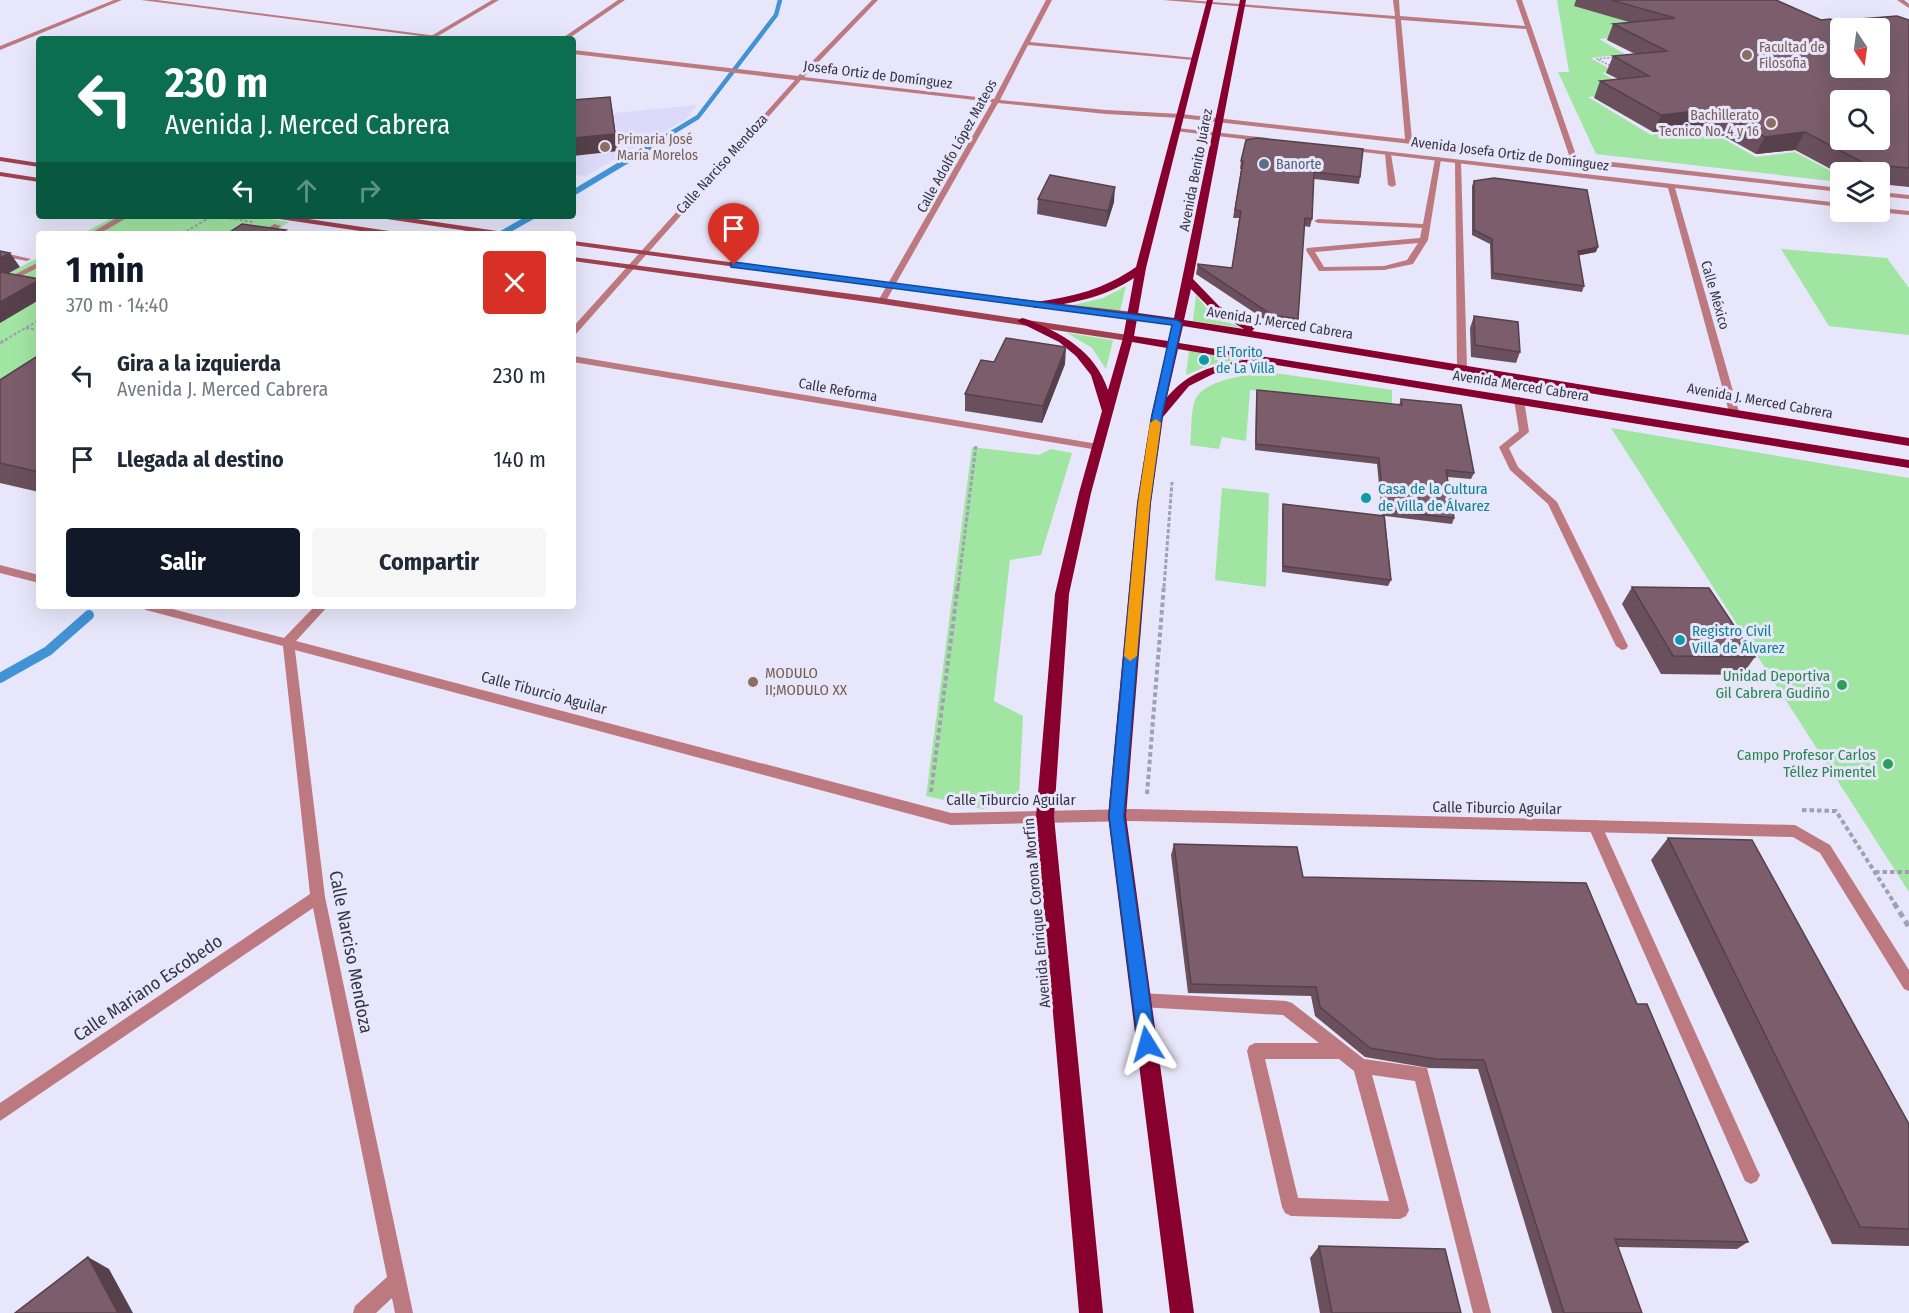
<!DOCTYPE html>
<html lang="es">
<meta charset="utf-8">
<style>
:root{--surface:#fff;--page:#f6f6f7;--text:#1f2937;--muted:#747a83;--accent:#111827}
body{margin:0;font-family:"Fira Sans Condensed",sans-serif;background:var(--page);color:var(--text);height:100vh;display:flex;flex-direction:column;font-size:22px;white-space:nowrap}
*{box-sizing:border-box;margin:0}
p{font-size:20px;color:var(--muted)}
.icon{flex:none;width:33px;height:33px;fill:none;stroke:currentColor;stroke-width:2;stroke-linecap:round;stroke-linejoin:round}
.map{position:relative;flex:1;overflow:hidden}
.sheet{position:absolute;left:36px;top:231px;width:540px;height:378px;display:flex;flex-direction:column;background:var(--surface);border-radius:6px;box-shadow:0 6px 24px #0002}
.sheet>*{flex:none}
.guide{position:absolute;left:36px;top:36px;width:540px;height:183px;border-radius:6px;box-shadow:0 6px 24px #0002;background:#0b6e4f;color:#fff;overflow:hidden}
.needle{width:39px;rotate:167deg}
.tools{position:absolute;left:1830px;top:18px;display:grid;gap:12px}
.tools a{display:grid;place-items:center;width:60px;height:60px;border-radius:6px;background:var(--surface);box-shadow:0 6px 24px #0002;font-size:30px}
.pin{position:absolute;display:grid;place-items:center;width:51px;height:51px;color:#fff;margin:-62px -26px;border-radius:50% 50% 50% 0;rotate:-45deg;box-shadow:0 0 6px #0007}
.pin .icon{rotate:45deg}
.me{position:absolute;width:66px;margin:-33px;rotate:352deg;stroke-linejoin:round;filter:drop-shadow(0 0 4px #0008)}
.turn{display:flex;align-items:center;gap:21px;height:126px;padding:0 30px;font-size:27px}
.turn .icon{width:78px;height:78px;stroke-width:2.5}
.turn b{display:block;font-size:42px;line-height:51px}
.lanes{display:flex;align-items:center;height:57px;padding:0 30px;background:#0003;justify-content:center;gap:30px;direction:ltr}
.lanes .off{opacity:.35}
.round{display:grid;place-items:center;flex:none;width:63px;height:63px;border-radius:6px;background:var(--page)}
.summary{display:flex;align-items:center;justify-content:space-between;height:102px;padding:0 30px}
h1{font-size:36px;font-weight:700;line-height:45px;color:var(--accent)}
.cta{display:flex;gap:12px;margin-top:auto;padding:12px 30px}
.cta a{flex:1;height:69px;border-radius:6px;background:var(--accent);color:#fff;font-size:24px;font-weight:700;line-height:69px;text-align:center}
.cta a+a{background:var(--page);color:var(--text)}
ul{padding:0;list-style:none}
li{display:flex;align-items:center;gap:18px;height:84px;padding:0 30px}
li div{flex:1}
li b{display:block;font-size:22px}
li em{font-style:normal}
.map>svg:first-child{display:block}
</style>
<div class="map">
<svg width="1909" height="1313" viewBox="0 0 1909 1313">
<rect width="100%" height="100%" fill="#e8e6fa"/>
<path fill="#dcd9f9" d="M697,105L686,119L586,176L573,174V117Z"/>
<path fill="#a1e5a3" d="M1557,0H1624L1651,34L1599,39L1625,54L1591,58L1613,71L1602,73L1624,85L1658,89L1588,97L1651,135L1706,129L1756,157L1795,152L1840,176V182L1596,154L1558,72H1569Z
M115,216H248L289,222L270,234H82Z
M1781,249L1887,258L1909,288V335L1829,326Z
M39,257V387L0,412V278Z
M1126,286L1120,311L1073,305L1103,298Z
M1196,295L1212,315L1242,328L1193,321Z
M1067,333L1113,340L1106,369L1092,348Z
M1189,351L1239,359L1210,365L1186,375Z
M1275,373L1392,390V405L1250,390L1246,441L1222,437L1219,449L1190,445C1192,431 1190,410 1196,398C1208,377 1255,374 1275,373Z
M1611,428L1909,478V892Z
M972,447L1039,455L1051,449L1072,453L1041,555L1010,560L994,701L1023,716L1019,796L983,809L926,796Z
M1222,488L1269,493L1266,587L1215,580Z"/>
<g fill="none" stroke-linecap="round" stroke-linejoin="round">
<path stroke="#4193d6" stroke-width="4.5" d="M645,149L698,117L776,15L780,0"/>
<path stroke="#4193d6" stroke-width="6" d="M573,193L648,148
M501,234L533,216"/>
<path stroke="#4193d6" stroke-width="10" d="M0,678L48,651L89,615"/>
<path stroke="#a19fb0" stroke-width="1.5" stroke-dasharray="2 1.5" stroke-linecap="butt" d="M1613,67L1597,59L1616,57"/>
<path stroke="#a19fb0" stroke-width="2" stroke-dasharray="3 2" stroke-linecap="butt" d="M215,216L253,222
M182,234L212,216
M26,328L39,330
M5,340L39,320"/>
<path stroke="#a19fb0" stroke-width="3" stroke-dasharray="4 2" stroke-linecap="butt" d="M0,343L7,339
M958,587L976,445
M1164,587L1172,482"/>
<path stroke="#a19fb0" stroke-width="4" stroke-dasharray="4.5 3" stroke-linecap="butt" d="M931,792L958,585
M1147,794L1164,585
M1802,810L1836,811L1895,904
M1875,872H1909"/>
<path stroke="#a19fb0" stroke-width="5" stroke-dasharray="6 4.5" stroke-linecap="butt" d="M1894,903L1909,927"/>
<path fill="#bd7980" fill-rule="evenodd" d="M1388,152L1391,154L1396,185L1392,187L1388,185L1385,154Z
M1438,157L1441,159L1428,240L1413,264L1384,270L1319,271L1306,250L1307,248L1420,238L1422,228L1318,223L1314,221L1318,219L1423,224L1435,159ZM1418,243L1407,260L1384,266L1324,267L1315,252Z
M1458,160L1461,162L1467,367L1462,370L1457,367L1455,162Z
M1519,397L1524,400L1529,432L1509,448L1518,467L1557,502L1628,646L1626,649L1622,650L1616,646L1548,504L1510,470L1499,447L1519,431L1514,400Z
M1595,820L1600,822L1602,826L1757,1169L1760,1175L1757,1181L1751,1184L1745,1181L1588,826L1590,822Z
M1141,993L1286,1001L1292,1003L1364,1059L1427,1068L1491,1313H1473L1415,1081L1372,1075L1409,1210L1406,1216L1400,1219L1291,1216L1285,1213L1282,1207L1247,1051L1249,1046L1255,1043H1319L1283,1015L1141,1007L1136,1005L1133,1000L1136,995ZM1265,1059H1339L1354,1071L1389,1201L1298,1198Z"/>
<path fill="#bd7980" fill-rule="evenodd" d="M120,216H130L99,234H89Z
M274,224L281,226L269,234H260Z
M39,262V267L0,287V282Z"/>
<path fill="#bd7980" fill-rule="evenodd" d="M114,0H122L0,50V46Z
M141,0H157L461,39H444Z
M618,0H625L568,39H561Z
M872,0H878L804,77L994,99L1046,0H1052L1030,42L1196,58L1193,60L1028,45L1000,100L1106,110L1181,114L1405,139L1395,19L1163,0H1187L1395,16L1393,0H1399L1400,16L1525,26L1516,0H1522L1577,158L1840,188V192L1578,163L1579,166L1576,168L1574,167L1571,162L1181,118L1106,114L998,103L886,301L882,304L878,301L992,102L801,80L576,334L573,335V327L795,80L573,54V50L798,76ZM1401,20L1526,29L1570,158L1412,140Z
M1897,0H1904L1909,4V8Z
M1177,128L1268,138L1271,140L1268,142L1175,131V129Z
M1348,147L1840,203V207L1675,188L1739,412L1734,415L1729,412L1668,188L1346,150L1345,149Z
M1880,192L1909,195V199L1880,196Z
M1880,208L1909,211V215L1877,212H1880Z
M0,252L31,259L27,261L0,256Z
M573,356L1098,444L1103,447L1098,450L573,362Z
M0,565L39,575V583L0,573Z
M140,606H161L284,638L315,606H328L296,641L951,813L1134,809L1795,825L1830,845L1909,970V991L1904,989L1820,853L1793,837L1134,821L951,825L295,650L325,897L413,1313H395L392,1298L376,1313H353L355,1306L387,1277L313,908L0,1121V1103L310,894L283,646L146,610Z"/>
<path fill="#bd7980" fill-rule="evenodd" d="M492,0H499L433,39H426Z"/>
<path fill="#a0404f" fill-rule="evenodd" d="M0,157L39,163V167L0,161Z
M0,172L39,178V182L0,176Z
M269,216H288L396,232L400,234H380L273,218Z
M376,216H396L504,232L508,234H488L380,218Z
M573,241L891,284L1133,312L1137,315L1133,318L891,288L573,245Z
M573,257L882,298L1128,335L1132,338L1128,341L882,304L573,261Z"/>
<path fill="#88002d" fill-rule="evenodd" d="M1207,0H1213L1146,268L1138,313L1174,318L1240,0H1246L1193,279L1219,306L1254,326L1255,328L1252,331L1909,438V446L1183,326L1179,343L1909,460V468L1257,362L1213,374L1189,386L1163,417L1151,503L1126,816L1194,1313H1170L1108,816L1137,503L1151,416L1167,348L1132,342L1091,493L1069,594L1054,817L1103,1313H1079L1036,817L1055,594L1079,493L1102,411L1091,375L1076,356L1059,342L1017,321L1022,318L1026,319C1062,333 1095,351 1108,390L1123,338L1134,278C1104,298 1070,304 1035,308L1030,305L1035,302C1073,297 1105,289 1136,267ZM1191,289L1212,310L1244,329L1184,320ZM1137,319L1172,324L1168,341L1134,336ZM1178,349L1243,360C1210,367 1190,371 1167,397Z"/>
</g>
<path fill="#6a505c" d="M1576,0H1776L1821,20L1836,21L1909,20V187L1880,184V172H1840V174L1795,150L1756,154L1706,126L1653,132L1594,98L1600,81L1618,79L1606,73L1613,56L1635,54L1607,40L1613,24L1629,22L1574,6Z
M1241,161L1360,177L1359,184L1314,179L1312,219L1310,227L1304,226L1298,319L1296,327L1270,323L1196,274L1198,264L1232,268L1239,218H1233L1241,169H1240Z
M1474,181L1596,252L1579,255L1584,286L1582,292L1491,279L1490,244L1472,235V186Z
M1038,199L1114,202L1106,227L1037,214Z
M1474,316L1520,352L1516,363L1471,357L1470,328Z
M39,355V492L0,483V380Z
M994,362L1065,364L1042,423L965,411V394Z
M1257,390L1399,405L1401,399L1474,473L1471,479L1447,477L1454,518L1452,524L1385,516L1391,580L1388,586L1282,572V510L1283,504L1382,516L1377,464L1255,450L1256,395Z
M1632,587L1755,657L1742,675L1661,674L1622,604Z
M1668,838L1909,1124V1246L1832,1244L1651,860Z
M1174,844L1303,877L1637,1004L1748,1242L1737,1249L1618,1247L1642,1313H1552L1478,1069L1429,1068L1365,1057L1315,1016L1311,996L1188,993L1171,855Z
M1319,1246L1461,1313H1320L1310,1258Z"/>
<path fill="#56414b" d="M610,97L613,114L618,151L573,156V138Z
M1714,109L1706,126L1653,132L1661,115Z
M1805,132L1795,150L1756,154L1765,137Z
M1115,187L1114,202L1106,227L1108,211Z
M1598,247L1596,252L1576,256L1578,251Z
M10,253L20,267L0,278V258Z
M39,280V300L0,323V302Z
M1066,347L1065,364L1042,423L1043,406Z
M88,1257L109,1269L133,1313H118Z"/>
<path fill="#7b5d6b" stroke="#56414b" stroke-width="1.5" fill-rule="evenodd" d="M1611,0H1776L1821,20L1830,19L1836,21L1897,16L1909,20V168L1866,164L1805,132L1765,137L1714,109L1661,115L1600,81L1649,76L1613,56L1667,51L1613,24L1675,18ZM1840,28H1880V68H1840ZM1840,100H1880V140H1840Z
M610,97L615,134L573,138V100Z
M1257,138L1363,149L1360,177L1314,172L1312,219L1305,218L1298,319L1272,315L1198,266V264L1232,268L1241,211L1235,210L1243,161H1241L1246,140Z
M1050,175L1115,187L1108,211L1038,199Z
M1494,178L1587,190L1598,247L1578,251L1584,286L1493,273L1492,239L1474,230V181Z
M242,224L286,230L280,234H227Z
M0,251L10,253L0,258Z
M0,272L39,279V280L0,302Z
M1474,316L1518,322L1520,352L1475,345Z
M1006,338L1066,347L1043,406L965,394L981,360L994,362Z
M39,355V472L0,463V380Z
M1257,390L1402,405L1401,399L1461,405L1474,473L1446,470L1454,518L1384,510L1379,458L1256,444Z
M1283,504L1384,516L1391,580L1283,566Z
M1632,587L1709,588L1755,657L1673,656Z
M1668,838L1752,840L1909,1124V1229L1860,1227Z
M1174,844L1297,847L1303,877L1586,883L1637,1004H1647L1748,1242L1615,1239L1642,1313H1564L1484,1060L1436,1059L1370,1048L1320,1007L1316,987L1191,984Z
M1319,1246L1445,1249L1461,1313H1332Z
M88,1257L118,1313H15Z"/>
<path fill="#1a73e8" stroke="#114b97" stroke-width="1.5" d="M734,262L1177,320L1182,323L1162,416L1150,503L1124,816L1156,1044L1153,1050L1147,1053L1140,1050L1138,1044L1109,816L1138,503L1152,416L1172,325L731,267V263Z"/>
<path fill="#f59e0b" d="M1156,419L1161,423L1150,503L1137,656L1130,661L1124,656L1138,503L1150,423Z"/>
<g fill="#8d6e63" stroke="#e8e6fa" stroke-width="2">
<circle cx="1747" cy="55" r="6"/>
<circle cx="1771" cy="123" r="6"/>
<circle cx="605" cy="147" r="6"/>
<circle cx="753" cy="682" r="6"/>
</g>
<circle fill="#5c6f8a" stroke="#e8e6fa" stroke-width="2" cx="1264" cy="164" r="6"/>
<g fill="#0f9aa8" stroke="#e8e6fa" stroke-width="2">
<circle cx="1204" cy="360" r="6"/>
<circle cx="1366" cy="498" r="6"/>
<circle cx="1680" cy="640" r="6"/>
</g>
<g fill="#2e9e5b" stroke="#e8e6fa" stroke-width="2">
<circle cx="1842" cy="685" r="6"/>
<circle cx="1888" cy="764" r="6"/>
</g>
<g text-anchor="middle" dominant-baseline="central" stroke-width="6" stroke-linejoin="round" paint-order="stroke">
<g font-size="14" fill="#785e54" stroke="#e8e6fa" text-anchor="start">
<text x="1759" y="47">Facultad de<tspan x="1759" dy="16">Filosofia</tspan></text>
<text x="1759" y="115" text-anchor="end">Bachillerato<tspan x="1759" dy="16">Tecnico No. 4 y 16</tspan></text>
<text x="617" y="139">Primaria José<tspan x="617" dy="16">María Morelos</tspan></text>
</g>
<g font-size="14" fill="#363441" stroke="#e8e6fa">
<text transform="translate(878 75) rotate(7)">Josefa Ortiz de Domínguez</text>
<text transform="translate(957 146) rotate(-61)">Calle Adolfo López Mateos</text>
<text transform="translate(1510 154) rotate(7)">Avenida Josefa Ortiz de Domínguez</text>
<text transform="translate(722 164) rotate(-48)">Calle Narciso Mendoza</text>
<text transform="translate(1196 170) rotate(-79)">Avenida Benito Juárez</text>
<text transform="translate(1715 295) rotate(74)">Calle México</text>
<text transform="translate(1280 323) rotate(9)">Avenida J. Merced Cabrera</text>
<text transform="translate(1521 386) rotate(9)">Avenida Merced Cabrera</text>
<text transform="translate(838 390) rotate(10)">Calle Reforma</text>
<text transform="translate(1760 401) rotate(10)">Avenida J. Merced Cabrera</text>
</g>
<g font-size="14" fill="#4e5e75" stroke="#e8e6fa" text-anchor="start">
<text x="1276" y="164">Banorte</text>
</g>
<g font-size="14" fill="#0d838f" stroke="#e8e6fa" text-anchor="start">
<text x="1216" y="352">El Torito<tspan x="1216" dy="16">de La Villa</tspan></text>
</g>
<g font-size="15" fill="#0d838f" stroke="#e8e6fa" text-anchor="start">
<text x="1378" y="489">Casa de la Cultura<tspan x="1378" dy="17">de Villa de Álvarez</tspan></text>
<text x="1692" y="631">Registro Civil<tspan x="1692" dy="17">Villa de Álvarez</tspan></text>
</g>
<g font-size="15" fill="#785e54" stroke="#e8e6fa" text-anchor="start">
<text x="765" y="673">MODULO<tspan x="765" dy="17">II;MODULO XX</tspan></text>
</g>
<g font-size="15" fill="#27864d" stroke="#e8e6fa" text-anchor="end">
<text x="1830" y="676">Unidad Deportiva<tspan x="1830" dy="17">Gil Cabrera Gudiño</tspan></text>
<text x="1876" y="755">Campo Profesor Carlos<tspan x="1876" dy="17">Téllez Pimentel</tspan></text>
</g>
<g font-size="15" fill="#363441" stroke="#e8e6fa">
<text transform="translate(544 693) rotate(15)">Calle Tiburcio Aguilar</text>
<text x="1011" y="800">Calle Tiburcio Aguilar</text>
<text transform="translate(1497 808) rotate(1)">Calle Tiburcio Aguilar</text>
<text transform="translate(1037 913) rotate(-95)">Avenida Enrique Corona Morfín</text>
</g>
<g font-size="18" fill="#363441" stroke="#e8e6fa">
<text transform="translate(351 952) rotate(79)">Calle Narciso Mendoza</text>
<text transform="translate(148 988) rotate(-34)">Calle Mariano Escobedo</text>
</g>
</g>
</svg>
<div class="tools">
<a><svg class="needle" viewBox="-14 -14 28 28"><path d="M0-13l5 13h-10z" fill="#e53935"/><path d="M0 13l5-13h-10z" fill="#747a83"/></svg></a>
<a><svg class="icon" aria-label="search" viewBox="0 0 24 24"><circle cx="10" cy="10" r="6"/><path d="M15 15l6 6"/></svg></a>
<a><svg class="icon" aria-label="layers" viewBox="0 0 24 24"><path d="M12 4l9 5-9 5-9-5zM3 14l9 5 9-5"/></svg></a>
</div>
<div class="pin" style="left:734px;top:265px;background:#d93025"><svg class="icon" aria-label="arrive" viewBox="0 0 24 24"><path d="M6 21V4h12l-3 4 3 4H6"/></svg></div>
<svg class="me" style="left:1147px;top:1044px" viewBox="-20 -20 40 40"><path d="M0-17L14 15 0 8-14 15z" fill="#1a73e8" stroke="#fff" stroke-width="4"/></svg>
<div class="guide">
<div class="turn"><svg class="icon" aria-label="left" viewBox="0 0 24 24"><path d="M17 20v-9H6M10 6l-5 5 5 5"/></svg><div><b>230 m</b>Avenida J. Merced Cabrera</div></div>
<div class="lanes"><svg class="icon" aria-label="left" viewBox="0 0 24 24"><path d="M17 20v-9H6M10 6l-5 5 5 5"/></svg><svg class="icon off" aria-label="ahead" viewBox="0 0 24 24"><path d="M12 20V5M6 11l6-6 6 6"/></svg><svg class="icon off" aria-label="right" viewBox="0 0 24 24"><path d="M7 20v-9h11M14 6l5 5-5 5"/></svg></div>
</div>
<section class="sheet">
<div class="summary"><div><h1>1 min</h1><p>370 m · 14:40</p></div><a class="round" style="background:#d93025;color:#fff"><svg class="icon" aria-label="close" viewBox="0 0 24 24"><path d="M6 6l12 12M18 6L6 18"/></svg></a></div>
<ul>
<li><svg class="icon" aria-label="left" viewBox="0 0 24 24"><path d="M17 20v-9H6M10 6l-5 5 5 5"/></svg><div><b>Gira a la izquierda</b><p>Avenida J. Merced Cabrera</p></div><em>230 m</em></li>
<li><svg class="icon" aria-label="arrive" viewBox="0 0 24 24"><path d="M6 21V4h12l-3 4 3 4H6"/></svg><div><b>Llegada al destino</b></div><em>140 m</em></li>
</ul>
<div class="cta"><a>Salir</a><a>Compartir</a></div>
</section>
</div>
